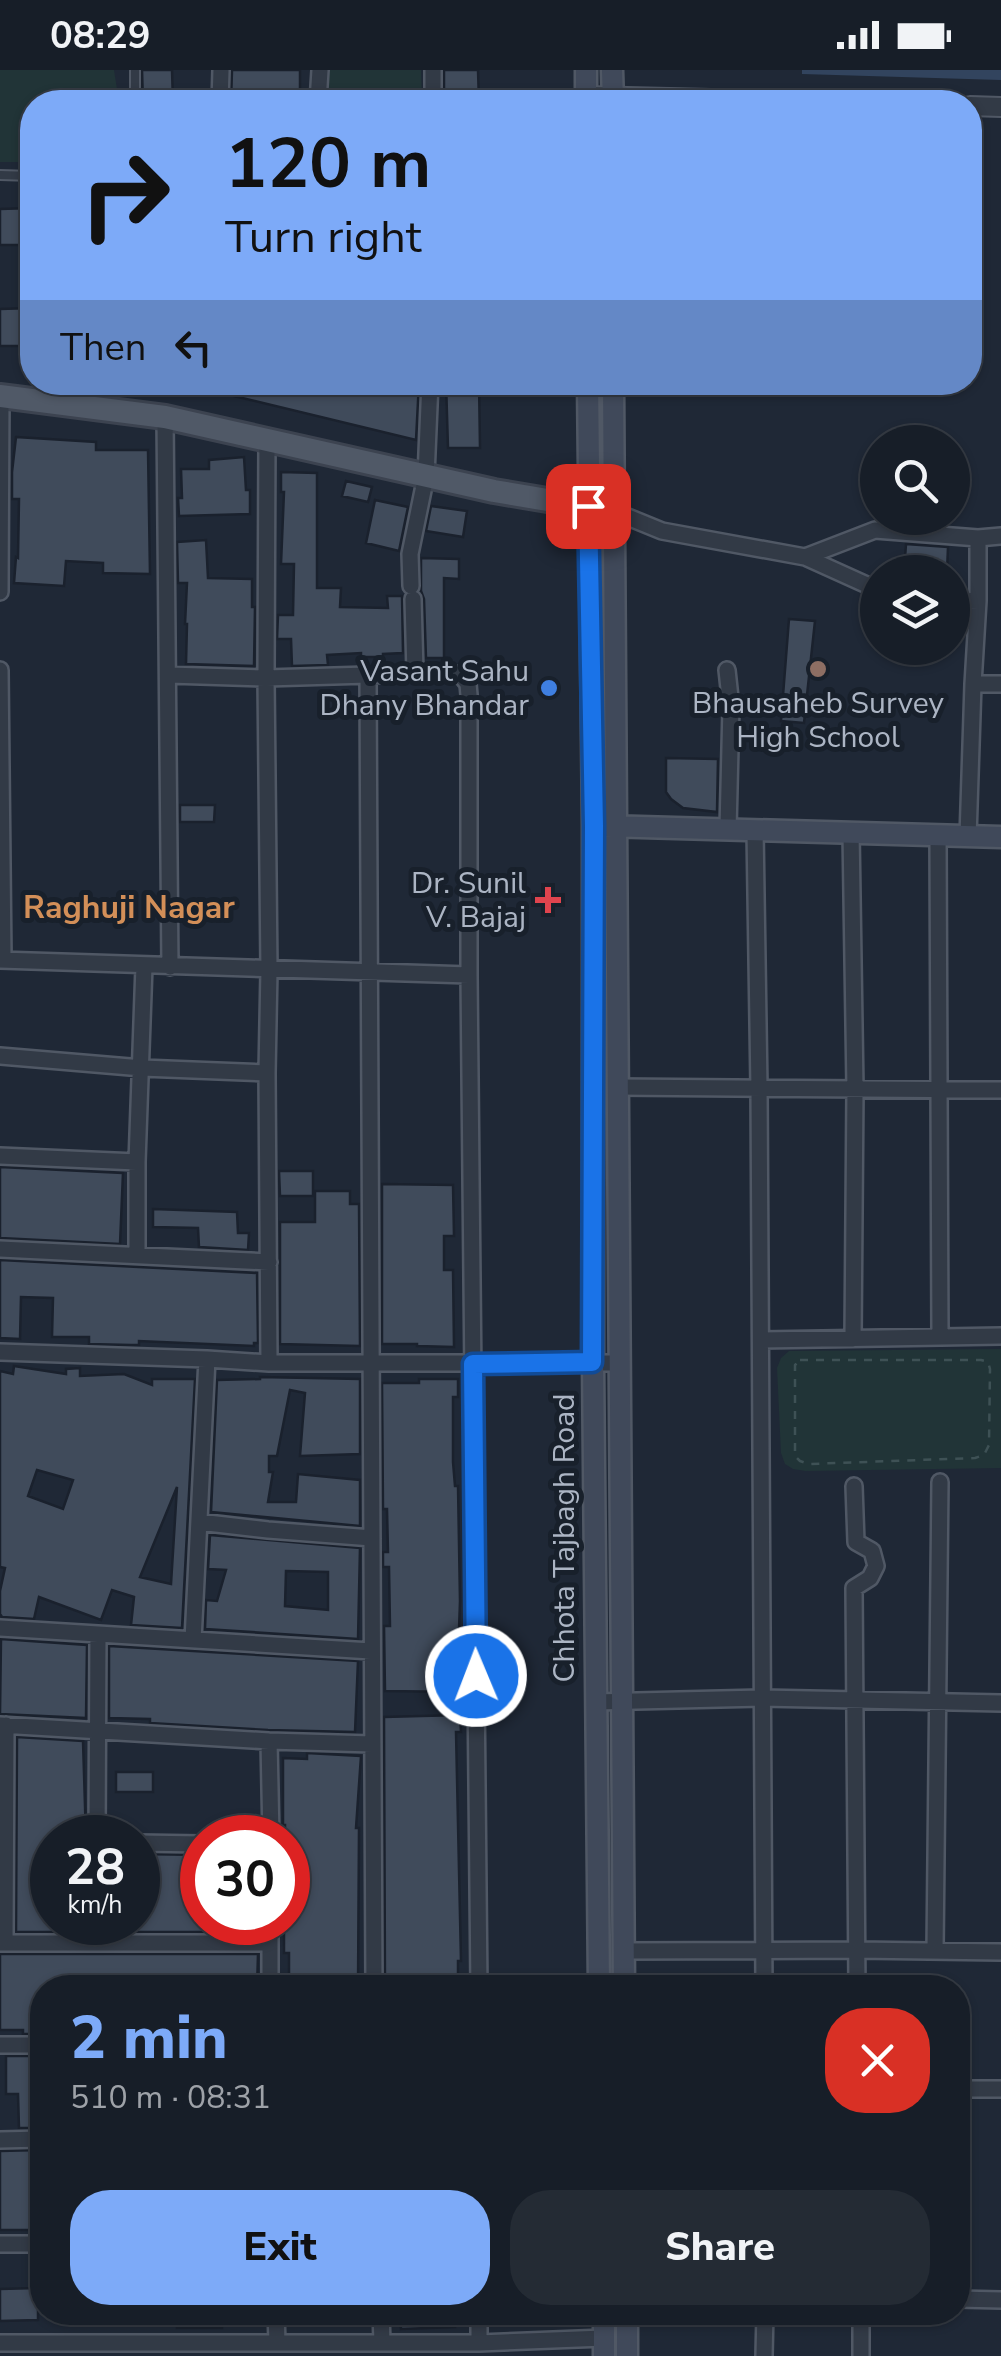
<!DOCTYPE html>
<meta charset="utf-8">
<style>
:root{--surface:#171e28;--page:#242b34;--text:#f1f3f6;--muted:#9ea2a8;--line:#363c45;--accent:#7daaf8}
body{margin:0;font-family:"Nunito Sans",sans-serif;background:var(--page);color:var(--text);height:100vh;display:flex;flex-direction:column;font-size:38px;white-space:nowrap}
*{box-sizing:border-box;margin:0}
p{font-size:32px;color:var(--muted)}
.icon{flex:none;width:55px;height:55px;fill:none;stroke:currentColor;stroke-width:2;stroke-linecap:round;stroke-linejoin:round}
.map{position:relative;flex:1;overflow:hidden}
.details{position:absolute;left:30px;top:1905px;width:940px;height:350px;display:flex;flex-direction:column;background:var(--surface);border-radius:40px;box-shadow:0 2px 8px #0004,0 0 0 2px var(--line)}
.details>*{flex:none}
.banner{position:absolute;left:20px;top:20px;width:962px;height:305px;border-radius:40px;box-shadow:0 2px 8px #0004,0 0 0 2px var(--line);background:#7daaf8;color:#111;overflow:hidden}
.tools{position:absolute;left:860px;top:355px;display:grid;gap:20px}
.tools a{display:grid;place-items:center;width:110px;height:110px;border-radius:50%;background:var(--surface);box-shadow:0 2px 8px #0004,0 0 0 2px var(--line);font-size:50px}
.speed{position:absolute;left:30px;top:1745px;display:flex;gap:20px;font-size:50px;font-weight:700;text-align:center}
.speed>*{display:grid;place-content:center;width:130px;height:130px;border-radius:50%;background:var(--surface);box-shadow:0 2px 8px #0004,0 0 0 2px var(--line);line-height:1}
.speed small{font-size:25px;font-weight:400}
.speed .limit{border:15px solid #d22;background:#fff;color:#111}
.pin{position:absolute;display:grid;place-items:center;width:85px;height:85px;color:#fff;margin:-42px;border-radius:20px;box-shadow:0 5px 15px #0006}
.me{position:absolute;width:110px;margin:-55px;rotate:359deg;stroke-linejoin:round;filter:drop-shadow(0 0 8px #0008)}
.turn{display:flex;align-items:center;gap:35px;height:210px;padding:0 40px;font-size:45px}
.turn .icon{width:130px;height:130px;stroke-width:2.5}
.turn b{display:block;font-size:70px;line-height:85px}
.then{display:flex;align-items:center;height:95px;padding:0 40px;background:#0003;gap:20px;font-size:38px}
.round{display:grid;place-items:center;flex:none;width:105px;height:105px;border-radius:40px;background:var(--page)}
.head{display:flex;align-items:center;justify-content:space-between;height:170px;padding:0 40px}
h1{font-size:60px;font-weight:800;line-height:75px;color:var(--accent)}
.action{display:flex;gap:20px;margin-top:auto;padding:20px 40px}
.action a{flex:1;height:115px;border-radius:40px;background:var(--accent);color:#111;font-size:40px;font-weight:800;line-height:115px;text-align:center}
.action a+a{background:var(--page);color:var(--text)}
.status{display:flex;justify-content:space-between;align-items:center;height:70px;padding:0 50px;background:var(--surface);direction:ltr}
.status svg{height:28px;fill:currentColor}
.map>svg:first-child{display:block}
</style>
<div class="status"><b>08:29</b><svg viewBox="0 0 49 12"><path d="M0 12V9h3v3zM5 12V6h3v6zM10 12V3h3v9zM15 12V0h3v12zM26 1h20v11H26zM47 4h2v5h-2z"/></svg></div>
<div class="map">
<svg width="1001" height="2286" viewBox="0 0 1001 2286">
<rect width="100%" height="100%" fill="#1f2836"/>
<path fill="#213437" d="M0,0H114L119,32H32V92H0Z
M329,0H421L422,32H329Z
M1001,1279V1398L806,1401L793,1399L785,1394L781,1383L777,1298L781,1288L789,1281Z"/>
<path fill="#32445e" d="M802,0H1001V10L802,4Z"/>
<path fill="#404b5b" stroke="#1a212d" stroke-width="2.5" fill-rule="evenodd" d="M142,0H172L173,32H143Z
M232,0H300V32H231Z
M444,0H478L479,32H444Z
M32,138V175H0V139Z
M32,238V276H0V239Z
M203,312H386L408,317L409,312H419L416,370L234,326L203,317Z
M446,312H479L480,378H448Z
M16,367L96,372V380H148L150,504L103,503V493L66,491L64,516L14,513L16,487L18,488L19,429H12V402Z
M244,387L246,420H250V444L179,446L178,428H182L181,399H209V390Z
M281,402L317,403V518H341L340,537L388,538L387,526H402L403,583L383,584V587H361V583L327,585L328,595L292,596L291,569H277L278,545H293L294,494H281L284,422H281Z
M346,411L372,417L368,432L342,426Z
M375,430L408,437L399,481L366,473Z
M431,436L467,441L463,467L426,461Z
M206,470L208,508L252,509V537H255L254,596L186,594L187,554H185L187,513H178L177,472Z
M906,474L948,477L947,502H904Z
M421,488L459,489V509L444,508V588H426L424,529L421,521Z
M789,549L815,551L804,653L781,651Z
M666,688L718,689L717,742L683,738L671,729L666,722Z
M180,735H215L214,752H180Z
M0,1097L123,1103L120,1174L0,1168Z
M279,1101H313V1126H280Z
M382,1114L453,1115L454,1166H444V1200H453L454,1277L417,1276V1274H382Z
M315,1121H350V1134H359L360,1276L280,1274V1152H315Z
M153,1139L237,1142L238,1163H249L248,1180L199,1177L198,1158L153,1157Z
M0,1190L257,1203L258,1273H254V1276L139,1271V1275H131L89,1274V1267H52L53,1228L21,1227L20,1269L0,1268Z
M14,1296L66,1304V1299L80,1298V1306L124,1304L152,1315V1309H195L182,1558L131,1555L134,1527L112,1520L101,1550L39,1527L34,1549L2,1547L0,1544V1521L5,1498L0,1497V1301L13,1304ZM37,1400L73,1410L63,1439L28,1426ZM177,1417L171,1514L140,1507Z
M260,1307L360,1309V1384L300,1386L305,1323L290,1320L277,1386H269V1402H273L268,1432H296L298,1404L360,1410V1456L211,1442L217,1310L260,1309Z
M419,1309H458V1327H453V1392L455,1416H458L460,1531L458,1589L460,1622L385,1621L384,1556H390L389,1497H383V1482H388L387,1439H383L382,1313H419Z
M210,1465L360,1478L358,1569L205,1559L206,1530L217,1531L226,1500L208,1499ZM286,1501L328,1502V1540L285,1536Z
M1,1569L87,1575L86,1648L0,1644Z
M109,1576L358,1591L355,1662L268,1660L150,1653V1649L109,1648Z
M460,1645L461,1662H456L461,1891H458V1918H385L384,1647Z
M17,1667L83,1671L86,1768H52V1852H86V1862H16Z
M307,1683L361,1686L356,1758H359L358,1918H289V1883H284V1852H288V1768H285V1755H283V1688L307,1689Z
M116,1702H153V1722H116Z
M138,1784L202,1785V1852H258V1862H108V1852H139Z
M0,1884H258L257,1918H42V1964H23V1960H0Z
M6,1986H42V2022L39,2023L40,2058H19L18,2024H6Z
M41,2080V2117H36V2160H0V2081Z
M38,2218V2250L0,2251V2219Z
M178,2242H222V2258H177Z
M400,2242H455V2257L401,2259Z"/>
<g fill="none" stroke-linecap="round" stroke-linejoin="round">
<g stroke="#505865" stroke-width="12">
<path id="service" d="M135,0V32
M0,105L32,106"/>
</g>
<g stroke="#505865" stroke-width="20">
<path id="minor" d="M220,32L221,0
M318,32L320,0
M433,32V0
M165,347L170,897
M267,368L266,608L368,605L374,1918
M613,441L662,461L805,487L875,460L978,468
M805,487L878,520
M411,516L410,484L426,406L430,312
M0,522L1,326
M413,529L415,603
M952,530L978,531
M0,600L3,890
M727,600L731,637L728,759
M169,605L266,608L269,900L267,1003L269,1293
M368,605L448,603L461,605L468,614L469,625V905L479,1918
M973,614L978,531V468L1001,466
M755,760L759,1018L764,1918
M851,762L855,1019L853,1269
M938,766L940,1267
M968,767L973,614H1001
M0,890L469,905
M0,986L142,998L267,1003
M617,1017L1001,1020
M0,1086L137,1092L144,896
M0,1179L269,1192
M137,1186V1092
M761,1270L1001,1266
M0,1282L207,1289L269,1293H618
M854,1416L856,1472L872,1481L876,1496L870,1508L854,1518L857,1918
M199,1452L268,1460L372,1468
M0,1558L98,1564L97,1768
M98,1564L371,1581
M193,1570L207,1289
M595,1632L762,1628L1001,1633
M0,1655L269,1671L372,1674
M269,1671L271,1768
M138,1773L202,1774
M0,1873H97V1852
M5,1873L6,1655
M97,1873H270V1852
M270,1873V1918
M624,1881L857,1880L1001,1882
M935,1881L940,1412
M0,1975H42
M958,2019H1001
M0,2070L42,2069
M0,2174H42
M958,2229L1001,2230
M276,2242L277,2273
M381,2242L382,2273
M0,2273H479L604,2268
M479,2273V2242
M764,2286L765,2242
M861,2286V2242"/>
</g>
<g stroke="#505865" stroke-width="22">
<path id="tertiary" d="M586,26L833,32
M970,36L1001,37"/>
</g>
<g stroke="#505865" stroke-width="25">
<path id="secondary" d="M586,0V32
M612,0L613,32
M588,312L593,756V1292L599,1918
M613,312L624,1918
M605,756L1001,767
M604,2242V2286
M627,2286V2242"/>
</g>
<g stroke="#3c4350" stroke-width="28">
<path id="primary" d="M0,326L165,347L494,421L613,441"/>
</g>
<path stroke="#3e5155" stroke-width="2.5" stroke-dasharray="8 8" stroke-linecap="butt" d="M800,1290H981L988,1292L990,1299L989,1375L984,1385L975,1388L809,1394L800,1391L795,1386V1295Z"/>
<use href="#service" stroke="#323a46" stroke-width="8"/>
<use href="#minor" stroke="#323a46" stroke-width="15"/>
<use href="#tertiary" stroke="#323a46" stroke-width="18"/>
<use href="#secondary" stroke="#40495a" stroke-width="20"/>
<use href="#primary" stroke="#505967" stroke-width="22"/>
</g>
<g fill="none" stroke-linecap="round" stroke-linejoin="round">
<g stroke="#114b97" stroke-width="25">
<path id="route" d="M476,1606L473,1294L592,1292L594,756L588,436"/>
</g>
<use href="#route" stroke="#1a73e8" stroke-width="18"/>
</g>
<circle fill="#8d6e63" stroke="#18202b" stroke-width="4" cx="818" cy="599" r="10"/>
<circle fill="#3f7fe0" stroke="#18202b" stroke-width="4" cx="549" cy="618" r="10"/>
<path fill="#e0444e" stroke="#18202b" stroke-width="4" d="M543 815h10v10h10v10h-10v10h-10v-10h-10v-10h10z"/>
<g text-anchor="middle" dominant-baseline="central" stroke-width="10" stroke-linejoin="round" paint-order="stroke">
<g font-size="30" fill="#acb5c4" stroke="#18202b" text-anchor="end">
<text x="529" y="601">Vasant Sahu<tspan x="529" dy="34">Dhany Bhandar</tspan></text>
<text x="818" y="633" text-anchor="middle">Bhausaheb Survey<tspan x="818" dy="34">High School</tspan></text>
<text x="526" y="813">Dr. Sunil<tspan x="526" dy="34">V. Bajaj</tspan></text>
</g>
<g font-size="30" fill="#acb5c4" stroke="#18202b">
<text transform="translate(564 1468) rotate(-90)">Chhota Tajbagh Road</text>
</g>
<g font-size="32" font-weight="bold" fill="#d38f58" stroke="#18202b">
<text x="129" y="837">Raghuji Nagar</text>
</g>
</g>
</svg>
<div class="tools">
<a><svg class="icon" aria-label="search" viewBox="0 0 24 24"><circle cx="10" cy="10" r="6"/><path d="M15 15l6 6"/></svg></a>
<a><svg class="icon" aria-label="layers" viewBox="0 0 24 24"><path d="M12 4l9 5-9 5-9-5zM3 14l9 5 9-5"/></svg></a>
</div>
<div class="speed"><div>28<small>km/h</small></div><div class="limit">30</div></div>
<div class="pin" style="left:588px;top:436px;background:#d93025"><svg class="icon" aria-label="arrive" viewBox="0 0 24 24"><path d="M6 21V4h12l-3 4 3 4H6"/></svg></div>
<svg class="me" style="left:476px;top:1606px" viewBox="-20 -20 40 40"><circle r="17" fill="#1a73e8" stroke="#fff" stroke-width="3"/><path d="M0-11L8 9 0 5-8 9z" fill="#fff"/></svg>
<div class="banner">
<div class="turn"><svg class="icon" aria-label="right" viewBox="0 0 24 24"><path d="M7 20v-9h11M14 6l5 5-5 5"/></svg><div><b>120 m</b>Turn right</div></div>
<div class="then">Then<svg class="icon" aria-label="left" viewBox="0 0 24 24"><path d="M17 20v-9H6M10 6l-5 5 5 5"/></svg></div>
</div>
<section class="details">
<div class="head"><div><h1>2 min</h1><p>510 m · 08:31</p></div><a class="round" style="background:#d93025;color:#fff"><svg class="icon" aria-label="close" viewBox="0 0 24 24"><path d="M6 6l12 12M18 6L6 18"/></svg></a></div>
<div class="action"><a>Exit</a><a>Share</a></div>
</section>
</div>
